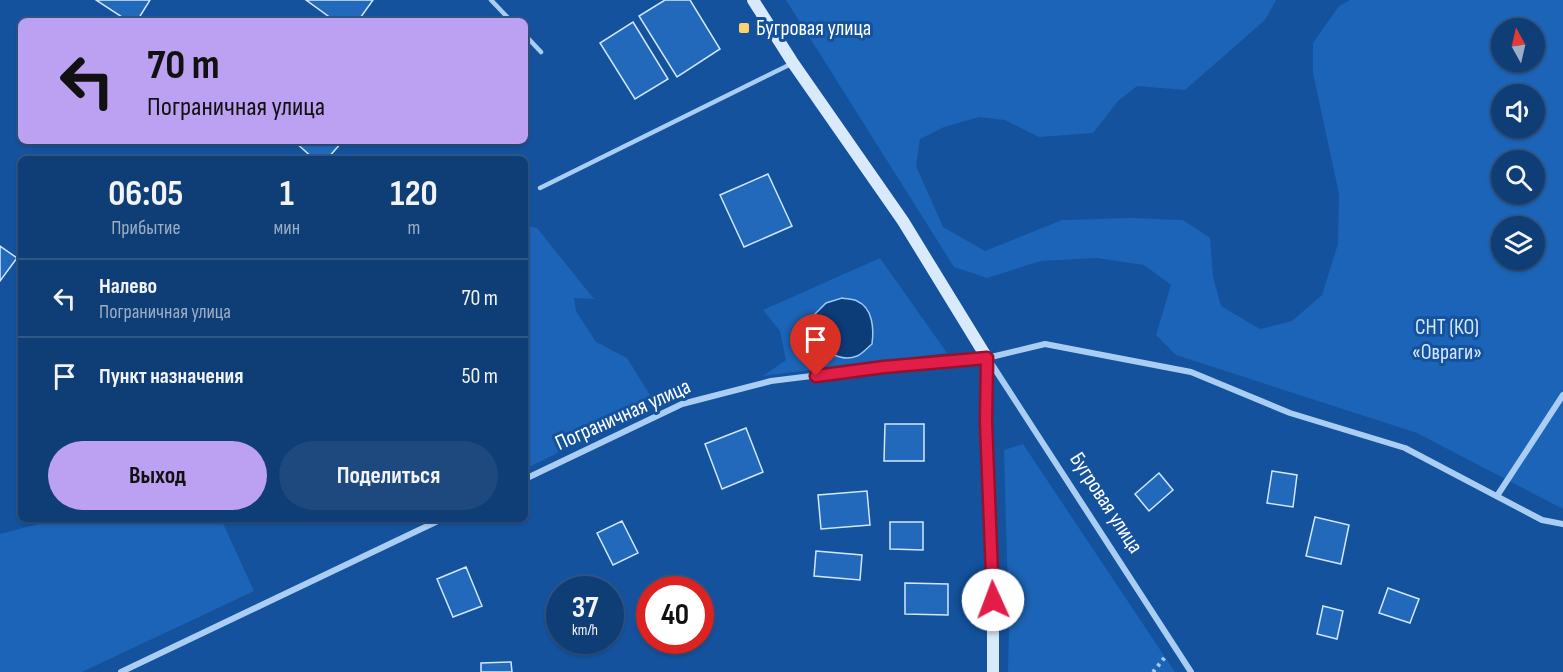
<!DOCTYPE html>
<html lang="ru">
<meta charset="utf-8">
<style>
:root{--surface:#0f3e76;--page:#1d497e;--text:#f1f3f6;--muted:#9baec5;--line:#2f5788;--accent:#bca0f2}
body{margin:0;font-family:"Sofia Sans Condensed",sans-serif;background:var(--page);color:var(--text);height:100vh;display:flex;flex-direction:column;font-size:22px;white-space:nowrap}
*{box-sizing:border-box;margin:0}
p{font-size:20px;color:var(--muted)}
.icon{flex:none;width:33px;height:33px;fill:none;stroke:currentColor;stroke-width:2;stroke-linecap:round;stroke-linejoin:round}
.map{position:relative;flex:1;overflow:hidden}
.details{position:absolute;left:18px;top:156px;width:510px;height:366px;display:flex;flex-direction:column;background:var(--surface);border-radius:9px;box-shadow:0 2px 4px #0004,0 0 0 2px var(--line)}
.details>*{flex:none}
.hud{position:absolute;left:18px;top:18px;width:510px;height:126px;border-radius:9px;box-shadow:0 2px 4px #0004,0 0 0 2px var(--line);background:#bca0f2;color:#111;overflow:hidden}
.needle{width:39px;rotate:352deg}
.fabs{position:absolute;left:1491px;top:18px;display:grid;gap:12px}
.fabs a{display:grid;place-items:center;width:54px;height:54px;border-radius:50%;background:var(--surface);box-shadow:0 2px 4px #0004,0 0 0 2px var(--line);font-size:30px}
.speed{position:absolute;left:546px;top:576px;display:flex;gap:12px;font-size:30px;font-weight:700;text-align:center}
.speed>*{display:grid;place-content:center;width:78px;height:78px;border-radius:50%;background:var(--surface);box-shadow:0 2px 4px #0004,0 0 0 2px var(--line);line-height:1}
.speed small{font-size:15px;font-weight:400}
.speed .limit{border:9px solid #d22;background:#fff;color:#111}
.pin{position:absolute;display:grid;place-items:center;width:51px;height:51px;color:#fff;margin:-62px -26px;border-radius:50% 50% 50% 0;rotate:-45deg;box-shadow:0 0 6px #0007}
.pin .icon{rotate:45deg}
.me{position:absolute;width:66px;margin:-33px;rotate:358deg;stroke-linejoin:round;filter:drop-shadow(0 0 4px #0008)}
.turn{display:flex;align-items:center;gap:21px;height:126px;padding:0 30px;font-size:27px}
.turn .icon{width:78px;height:78px;stroke-width:2.5}
.turn b{display:block;font-size:42px;line-height:51px}
.eta{display:flex;justify-content:space-evenly;align-items:center;height:102px;text-align:center}
.eta b{font-size:36px;font-weight:700;line-height:42px}
.primary-button{display:flex;gap:12px;margin-top:auto;padding:12px 30px}
.primary-button a{flex:1;height:69px;border-radius:36px;background:var(--accent);color:#111;font-size:24px;font-weight:700;line-height:69px;text-align:center}
.primary-button a+a{background:var(--page);color:var(--text)}
ul{padding:0;list-style:none}
li{display:flex;align-items:center;gap:18px;height:78px;padding:0 30px;border-top:2px solid var(--line)}
li div{flex:1}
li b{display:block;font-size:22px}
li em{font-style:normal}
.map>svg:first-child{display:block}
</style>
<div class="map">
<svg width="1563" height="672" viewBox="0 0 1563 672">
<rect width="100%" height="100%" fill="#14529d"/>
<path fill="#1c64b7" fill-rule="evenodd" d="M786,0H1276L1265,20L1185,90L1137,86L1118,101L1093,133L1039,137L1005,120L979,117L944,127L920,139L916,166L943,227L985,251L1062,220L1132,218L1183,220L1210,238L1213,277L1221,306L1260,329L1292,321L1322,295L1338,244L1339,194L1313,73V43L1339,6L1350,0H1563V509L1417,433L1176,355L1156,335L1171,285L1144,265L1097,258L1041,261L987,278L954,267ZM1502,28H1534V62H1502ZM1502,94H1534V128H1502ZM1502,160H1534V194H1502ZM1502,226H1534V260H1502Z
M525,225L537,228L594,299L574,298L576,311L596,342L627,358L656,405L525,469Z
M880,258L947,353L763,376L786,360L780,331L763,310Z
M1023,444L1175,672H1008L1009,631L1004,450Z
M57,519H221L254,591L82,672H0V534Z"/>
<path fill="#0c3d79" stroke="#9cc8f6" stroke-width="1.5" d="M842,298C846,299 853,299 857,301C873,308 874,329 872,344C867,348 862,354 857,356C839,363 816,348 813,329C812,325 814,319 814,315L826,303Z"/>
<path fill="#2269bc" stroke="#d2e7fd" stroke-width="1.5" d="M96,0H150L137,21H128Z
M306,0H373L358,21H335Z
M665,0H690L720,49L677,77L639,16Z
M633,22L668,79L635,99L600,43Z
M294,141H343L327,159H314Z
M768,174L792,226L744,247L720,195Z
M0,246L17,258L0,281Z
M885,424H924V461H884Z
M746,428L763,472L722,489L705,444Z
M1272,471L1297,475L1293,507L1267,503Z
M1159,473L1173,490L1149,511L1135,494Z
M867,491L870,525L821,529L818,495Z
M1315,517L1349,525L1341,564L1306,556Z
M622,521L638,553L613,565L597,533Z
M890,522H923V550L890,549Z
M816,551L862,555L860,580L814,576Z
M466,567L482,606L453,617L437,579Z
M905,583L948,584V615L905,614Z
M1388,588L1419,599L1410,623L1379,613Z
M650,598V633L642,600Z
M1323,606L1343,611L1337,639L1317,634Z
M511,662L512,672H481V663Z"/>
<g fill="none" stroke-linecap="round" stroke-linejoin="round">
<path stroke="#aacdf3" stroke-width="4" stroke-dasharray="3 4.5" stroke-linecap="butt" d="M1153,672L1166,656"/>
<path stroke="#aacdf3" stroke-width="4.5" d="M491,0L511,21
M525,35L541,52
M540,188L793,63"/>
<path stroke="#aacdf3" stroke-width="6" d="M989,360L1191,672
M525,479L682,404L771,381L884,367L987,358L1045,344L1191,372L1290,413L1405,448L1542,520L1563,524
M1497,496L1563,395
M121,672L442,519"/>
<path stroke="#daeafd" stroke-width="12" d="M753,0L793,63L903,221L987,358L986,422L993,600V672"/>
</g>
<g fill="none" stroke-linecap="round" stroke-linejoin="round">
<g stroke="#92132f" stroke-width="15">
<path id="route" d="M816,376L884,367L987,358L986,422L993,600"/>
</g>
<use href="#route" stroke="#e11d48" stroke-width="10"/>
</g>
<rect fill="#ffd26d" stroke="#14529d" stroke-width="2" x="738" y="22" width="12" height="12" rx="3"/>
<g text-anchor="middle" dominant-baseline="central" stroke-width="6" stroke-linejoin="round" paint-order="stroke">
<g font-size="22" fill="#fff" stroke="#14529d" text-anchor="start">
<text x="756" y="28">Бугровая улица</text>
</g>
<g font-size="22" fill="#d2e7fd" stroke="#14529d">
<text x="1447" y="327">СНТ (КО)<tspan x="1447" dy="25">«Овраги»</tspan></text>
</g>
<g font-size="22" fill="#fff" stroke="#14529d">
<text transform="translate(623 415) rotate(-24)">Пограничная улица</text>
<text transform="translate(1106 503) rotate(57)">Бугровая улица</text>
</g>
</g>
</svg>
<div class="fabs">
<a><svg class="needle" viewBox="-14 -14 28 28"><path d="M0-13l5 13h-10z" fill="#e53935"/><path d="M0 13l5-13h-10z" fill="#9baec5"/></svg></a>
<a><svg class="icon" aria-label="sound" viewBox="0 0 24 24"><path d="M4 9h4l5-4v14l-5-4H4zM17 9q2 3 0 6"/></svg></a>
<a><svg class="icon" aria-label="search" viewBox="0 0 24 24"><circle cx="10" cy="10" r="6"/><path d="M15 15l6 6"/></svg></a>
<a><svg class="icon" aria-label="layers" viewBox="0 0 24 24"><path d="M12 4l9 5-9 5-9-5zM3 14l9 5 9-5"/></svg></a>
</div>
<div class="speed"><div>37<small>km/h</small></div><div class="limit">40</div></div>
<div class="pin" style="left:816px;top:376px;background:#d93025"><svg class="icon" aria-label="arrive" viewBox="0 0 24 24"><path d="M6 21V4h12l-3 4 3 4H6"/></svg></div>
<svg class="me" style="left:993px;top:600px" viewBox="-20 -20 40 40"><circle r="19" fill="#fff"/><path d="M0-13L10 11 0 6-10 11z" fill="#e11d48"/></svg>
<div class="hud">
<div class="turn"><svg class="icon" aria-label="left" viewBox="0 0 24 24"><path d="M17 20v-9H6M10 6l-5 5 5 5"/></svg><div><b>70 m</b>Пограничная улица</div></div>
</div>
<section class="details">
<div class="eta">
<div><b>06:05</b><p>Прибытие</p></div>
<div><b>1</b><p>мин</p></div>
<div><b>120</b><p>m</p></div>
</div>
<ul>
<li><svg class="icon" aria-label="left" viewBox="0 0 24 24"><path d="M17 20v-9H6M10 6l-5 5 5 5"/></svg><div><b>Налево</b><p>Пограничная улица</p></div><em>70 m</em></li>
<li><svg class="icon" aria-label="arrive" viewBox="0 0 24 24"><path d="M6 21V4h12l-3 4 3 4H6"/></svg><div><b>Пункт назначения</b></div><em>50 m</em></li>
</ul>
<div class="primary-button"><a>Выход</a><a>Поделиться</a></div>
</section>
</div>
